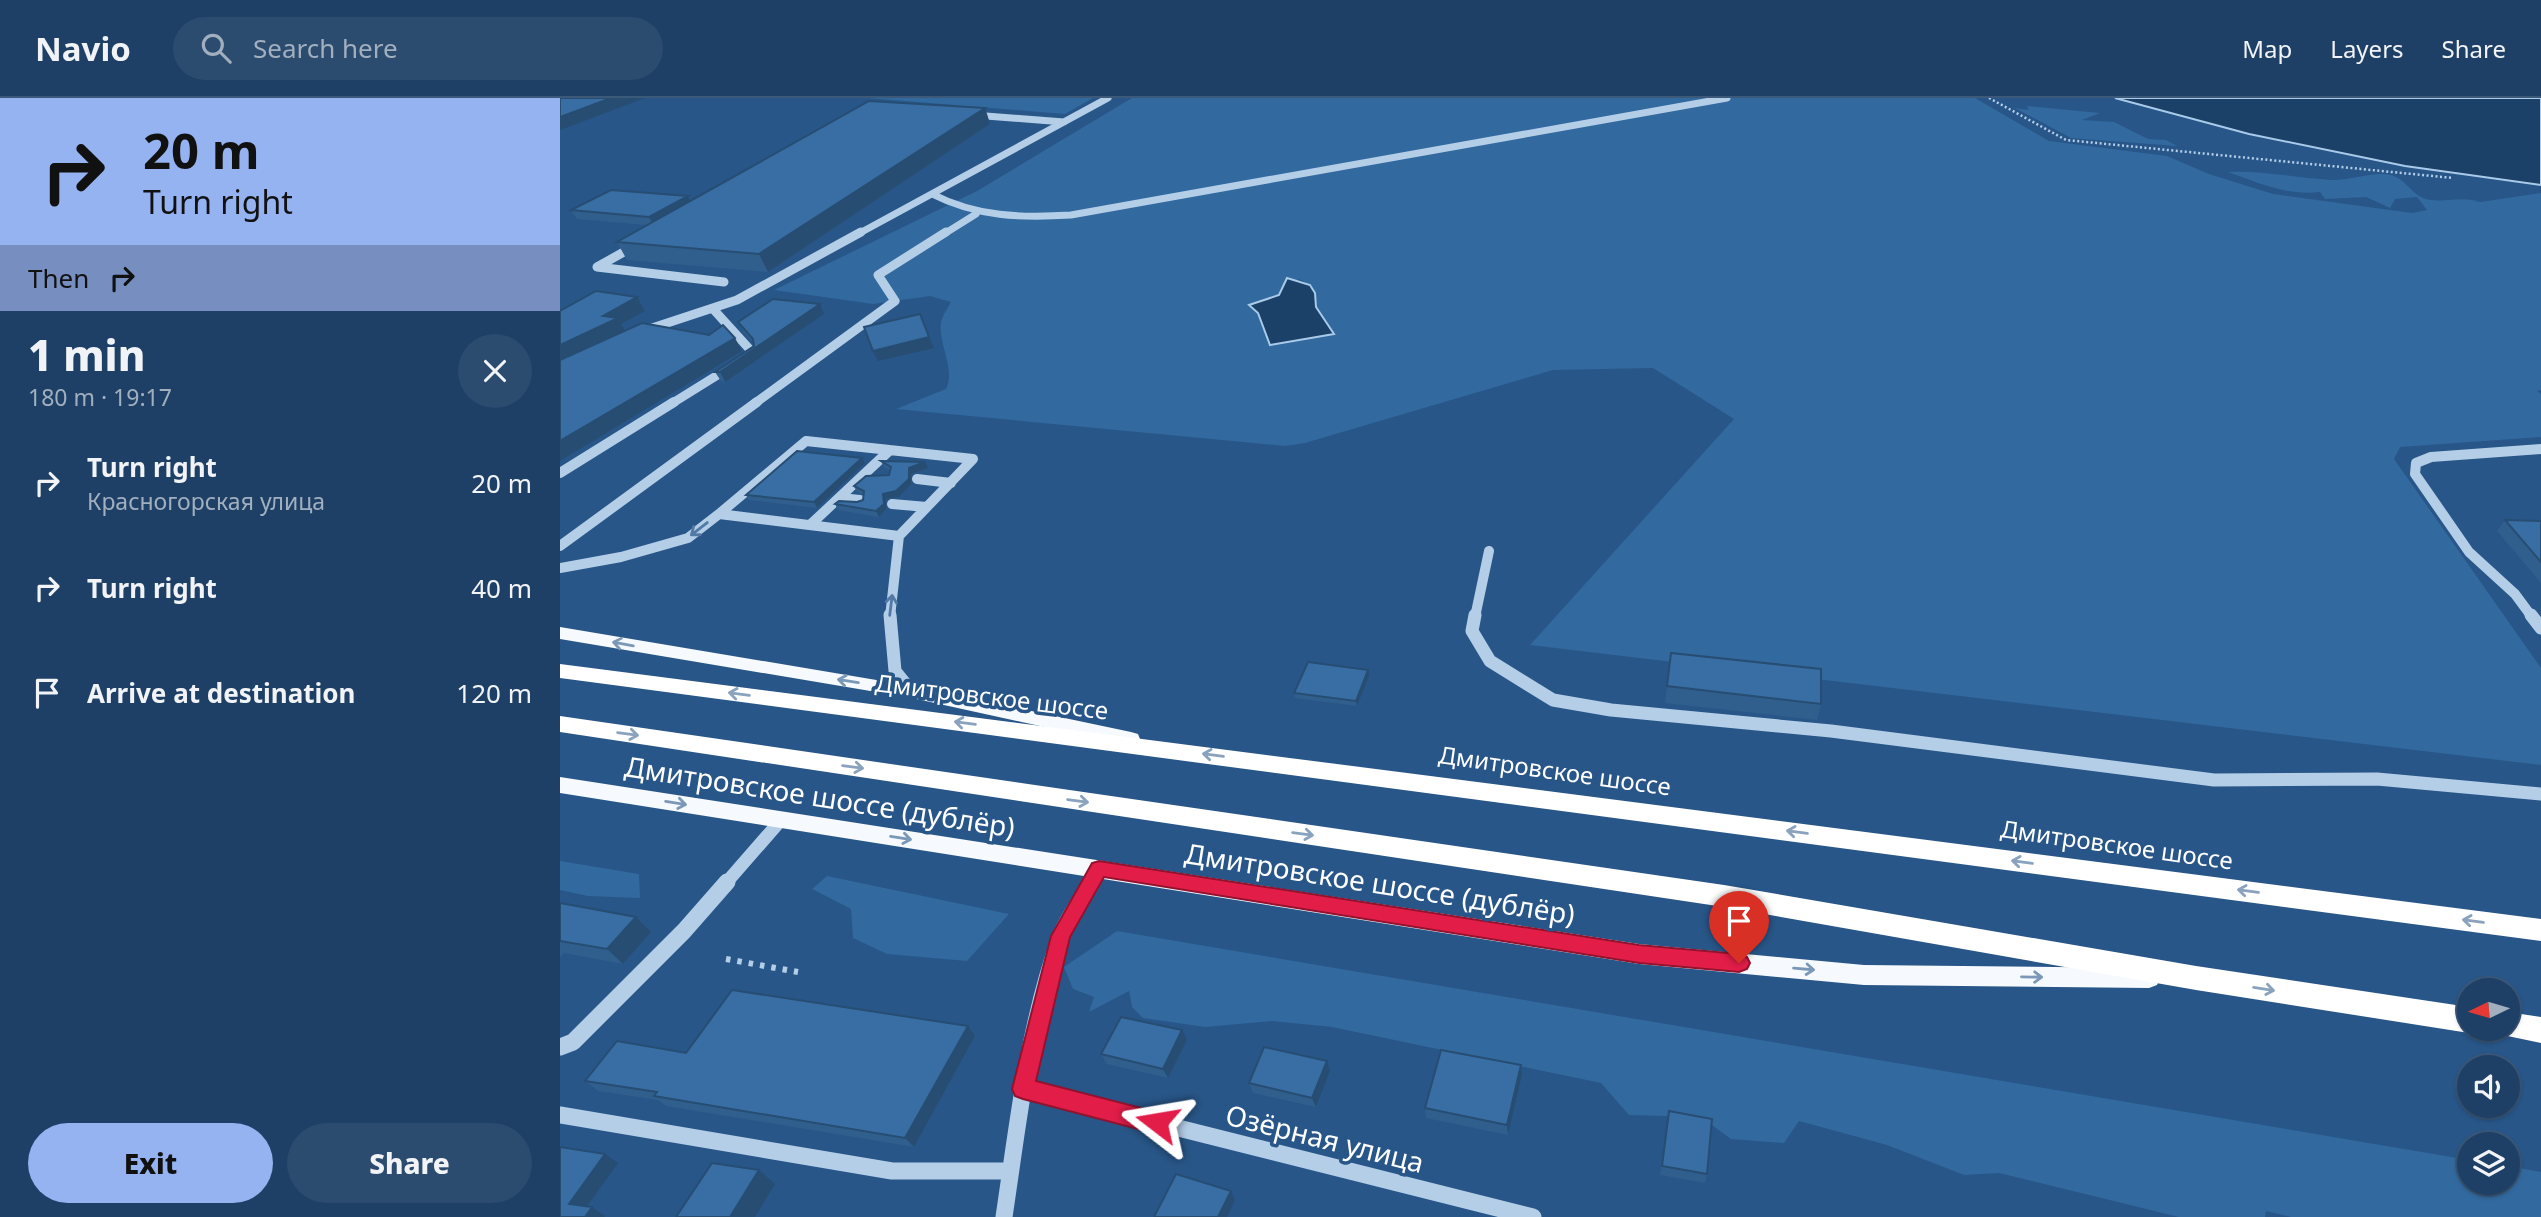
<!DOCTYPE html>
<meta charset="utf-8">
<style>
:root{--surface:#1e4066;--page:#2b4b6f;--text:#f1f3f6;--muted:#a1afbf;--line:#3c597a;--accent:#95b2f1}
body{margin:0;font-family:"Noto Sans",sans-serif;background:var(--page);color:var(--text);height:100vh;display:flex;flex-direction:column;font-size:26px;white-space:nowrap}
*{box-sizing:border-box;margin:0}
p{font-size:23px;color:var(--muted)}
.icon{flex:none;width:38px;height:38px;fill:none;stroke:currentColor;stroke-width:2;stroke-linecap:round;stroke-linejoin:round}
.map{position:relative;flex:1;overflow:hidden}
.panel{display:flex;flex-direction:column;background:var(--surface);width:560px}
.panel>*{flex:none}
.top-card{background:#95b2f1;color:#111;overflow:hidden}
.needle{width:46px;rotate:265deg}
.controls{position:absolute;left:1897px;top:880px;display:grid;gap:14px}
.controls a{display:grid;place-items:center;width:63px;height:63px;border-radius:50%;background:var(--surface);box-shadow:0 2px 5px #0004,0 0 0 2px var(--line);font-size:35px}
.pin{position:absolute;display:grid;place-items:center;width:60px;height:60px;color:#fff;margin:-72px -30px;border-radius:50% 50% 50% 0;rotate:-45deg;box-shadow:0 0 7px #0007}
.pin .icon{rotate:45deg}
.me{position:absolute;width:77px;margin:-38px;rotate:284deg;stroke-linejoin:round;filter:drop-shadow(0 0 5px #0008)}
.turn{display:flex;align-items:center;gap:24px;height:147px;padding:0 28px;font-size:32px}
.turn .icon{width:91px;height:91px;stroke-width:2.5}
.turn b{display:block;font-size:49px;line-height:60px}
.then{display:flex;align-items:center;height:66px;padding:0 28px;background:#0003;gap:14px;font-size:26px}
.round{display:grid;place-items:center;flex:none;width:74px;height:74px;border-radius:37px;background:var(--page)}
.overview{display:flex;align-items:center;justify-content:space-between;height:119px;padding:0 28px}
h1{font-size:42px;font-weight:800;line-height:52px}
.action{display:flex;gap:14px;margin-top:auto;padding:14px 28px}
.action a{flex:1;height:80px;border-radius:42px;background:var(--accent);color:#111;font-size:28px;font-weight:800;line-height:80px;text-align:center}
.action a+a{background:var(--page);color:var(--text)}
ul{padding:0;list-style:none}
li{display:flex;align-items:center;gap:21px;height:105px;padding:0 28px}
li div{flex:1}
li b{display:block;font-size:26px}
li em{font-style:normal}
header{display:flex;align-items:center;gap:42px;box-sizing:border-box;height:98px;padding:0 35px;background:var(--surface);border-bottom:2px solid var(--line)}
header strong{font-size:33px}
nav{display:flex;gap:38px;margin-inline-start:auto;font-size:24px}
.search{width:490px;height:63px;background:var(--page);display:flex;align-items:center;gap:18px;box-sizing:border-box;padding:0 24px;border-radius:38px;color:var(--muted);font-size:26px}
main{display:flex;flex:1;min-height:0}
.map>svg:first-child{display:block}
</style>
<header>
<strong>Navio</strong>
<div class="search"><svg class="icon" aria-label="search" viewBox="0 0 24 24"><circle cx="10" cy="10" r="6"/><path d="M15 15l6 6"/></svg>Search here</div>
<nav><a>Map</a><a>Layers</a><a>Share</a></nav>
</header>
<main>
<section class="panel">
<div class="top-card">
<div class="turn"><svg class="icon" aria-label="right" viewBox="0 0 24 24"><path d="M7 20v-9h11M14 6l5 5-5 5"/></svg><div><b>20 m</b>Turn right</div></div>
<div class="then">Then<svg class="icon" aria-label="right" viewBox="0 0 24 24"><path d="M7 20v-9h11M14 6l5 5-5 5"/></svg></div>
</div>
<div class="overview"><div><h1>1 min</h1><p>180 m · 19:17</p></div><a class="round"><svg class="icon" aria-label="close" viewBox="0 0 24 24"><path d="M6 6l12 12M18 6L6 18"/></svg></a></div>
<ul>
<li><svg class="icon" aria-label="right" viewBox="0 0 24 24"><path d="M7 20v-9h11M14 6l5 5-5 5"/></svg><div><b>Turn right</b><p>Красногорская улица</p></div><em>20 m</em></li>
<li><svg class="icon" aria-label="right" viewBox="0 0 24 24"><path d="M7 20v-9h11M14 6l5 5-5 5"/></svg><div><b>Turn right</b></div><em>40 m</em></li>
<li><svg class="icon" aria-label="arrive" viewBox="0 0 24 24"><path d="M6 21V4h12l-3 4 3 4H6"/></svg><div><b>Arrive at destination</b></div><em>120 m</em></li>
</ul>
<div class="action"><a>Exit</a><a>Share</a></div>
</section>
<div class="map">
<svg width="1981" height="1119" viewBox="0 0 1981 1119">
<rect width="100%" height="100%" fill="#285688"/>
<path fill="#32699f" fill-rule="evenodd" d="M308,0H533L505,16Z
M572,0H1415L1489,43L1607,58L1649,76L1713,96L1852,115L1867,112L1857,99L1835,101L1830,110L1806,99L1765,101L1760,94C1727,98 1699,85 1668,74C1703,72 1736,80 1771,82C1791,83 1811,73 1831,77C1847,81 1854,101 1871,102C1888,104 1903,98 1920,104L1981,95V292L1977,293L1981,296V339L1840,349L1834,361L1981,570V667L970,547L1174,321L1093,270L993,272L745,345L725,348L336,311L386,291C396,271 378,247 381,224C382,218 388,210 391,204L370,198L313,206L214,192L417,93ZM739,181C753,188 755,194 756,209L710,247L698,215L690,207L719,197Z
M1467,8L1540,15L1522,22L1554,24L1588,41L1606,42L1617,48L1511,40L1455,10L1469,12Z
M0,763L79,776L80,800L28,798L0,792Z
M267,778L449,816L407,863L327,856L293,840L291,811L252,791Z
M557,833L1909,1062V1085H1948V1068L1981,1074V1119H1731L1706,1113L1705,1119H1619L1439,1075L1404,1077L1327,1047L1239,1023L1224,1045L1171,1041L1141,1019L1069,1017L1041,985L772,929L712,923L645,929L583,920L572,909L569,893L529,914L534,899L513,891L504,869Z"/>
<path fill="#1c4168" stroke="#a9cae9" stroke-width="2" d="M1555,0H1981V87L1845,68L1689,36Z
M727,180L750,187L755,195L756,209L774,236L710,247L698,215L689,207L719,197Z"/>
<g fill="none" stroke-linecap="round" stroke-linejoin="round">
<path stroke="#b4cee8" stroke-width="2.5" stroke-dasharray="2 2.5" stroke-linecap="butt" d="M1429,0L1506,42L1893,80"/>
<path stroke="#b4cee8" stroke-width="6" stroke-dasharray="4.5 7" stroke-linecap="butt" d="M166,861L238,874"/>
<path stroke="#b4cee8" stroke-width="7" d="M413,17L504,24
M372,96C417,119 461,120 511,117L1167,0
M298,136L548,0
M384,136L416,116"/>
<path stroke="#b4cee8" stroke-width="9" d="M78,146L37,169L164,184
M86,232L177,202L301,134
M111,306L193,255L154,212
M194,306L335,203L318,177L386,134"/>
<path stroke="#b4cee8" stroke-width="10" d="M0,375L114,304
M357,381L391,385
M280,400L300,402
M332,406L367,409
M159,416L246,343L413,361L339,438
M250,427L330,352
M0,448L197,304
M0,470L61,459L128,440L159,416L339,438L330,519
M915,519L929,453
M1972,519L1955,496L1909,454L1855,376L1856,365L1871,359L1981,351"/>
<path stroke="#b4cee8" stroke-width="13" d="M330,517L335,573L352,594
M915,517L912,533L930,563L993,602L1051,612L1271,633L1654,682L1817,681L1981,696
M1971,517L1981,530
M166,785L221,722
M531,785L539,771"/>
<path stroke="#b4cee8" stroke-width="17" d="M0,949L13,944L124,833L167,784
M463,991L973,1119
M0,1017L332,1073H449
M444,1119C458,1026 468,929 500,840C507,820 522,802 532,784"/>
<path fill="#f6fafe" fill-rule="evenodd" d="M0,529L352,588L571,634L578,636L580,641L578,646L571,648L352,600L0,541Z
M0,679L1079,846L1304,867L1589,870L1597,873L1600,880L1597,887L1589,890L1304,887L1079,866L0,695Z"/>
<path fill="#fff" fill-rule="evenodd" d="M0,566L1981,821V843L0,580Z
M0,618L1164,787L1636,868L1909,909V931H1919L1909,935L1636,892L1164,809L0,634Z
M1948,914L1981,919V945L1938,936L1936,931H1948Z"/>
</g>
<path fill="#305f8d" d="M425,10L430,26L208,174L67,162L57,144L86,127L17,121L11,112L128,98L131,102Z
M264,216L165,284L161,283L155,274L194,248V246L183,233L178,224Z
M302,360L305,365L257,410L189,402L186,397Z
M321,363L368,370L351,376V386L339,399L326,401V411L319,419L278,412L275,406L297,404L303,402L304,397L297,394L294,388L329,377L330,373L324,369Z
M1945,422L1981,423V485L1937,433Z
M1111,555L1261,606L1257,622L1105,605Z
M809,578L797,608L735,600L734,595Z
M0,805L91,834L63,866L4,855L0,859Z
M408,928L415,938L354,1049L106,1008L98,1002L38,993L25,983L126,955Z
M627,942L608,980L547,966L541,956Z
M767,963L770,973L756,1009L693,995L689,985Z
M961,967L962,977L948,1037L866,1020L865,1010Z
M1109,1013L1147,1076L1145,1085L1100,1077Z"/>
<path fill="#274d73" d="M51,0H85L0,32V19Z
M425,10L430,26L208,174L199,156Z
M128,98L133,107L94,128L89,119Z
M77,199L85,213L61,226L66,234L0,265V247L43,218Z
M260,206L264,216L165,284L160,274Z
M369,239L374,250L318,263L313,253Z
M175,240L182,253L0,363V343Z
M302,360L305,365L257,410L254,404Z
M365,364L368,370L351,376V386L339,399L326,401V411L319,419L316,413L323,396L349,370Z
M808,572L809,578L797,608L796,603Z
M76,819L91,834L63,866L47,851Z
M408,928L415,938L354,1049L345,1040Z
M622,932L627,942L608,980L603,971Z
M767,963L770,973L756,1009L752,1000Z
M961,967L962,977L948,1037L947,1027Z
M45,1056L58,1065L23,1114L9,1106Z
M199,1072L215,1086L195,1119H170Z
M671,1093L675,1102L667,1119H658Z
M32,1109L45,1118L44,1119H25Z"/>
<path fill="#386ea4" stroke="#274d73" stroke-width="2" d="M0,0H51L0,19Z
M309,3L425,10L199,156L57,144Z
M51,92L128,98L89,119L11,112Z
M36,193L77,199L43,218L58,220L0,247V213Z
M213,201L260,206L160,274H155L194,248L193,241L178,224Z
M360,216L369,239L313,253L304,229Z
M82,225L149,237L163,227L175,240L0,343V262Z
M237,353L302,360L254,404L186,397Z
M321,363L365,364L349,370V381L336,393L323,396L324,406L316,413L275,406L279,403L297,404L303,402L304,393L294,388L306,378L329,377L331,369Z
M1945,422L1981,423V464Z
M1111,555L1261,571V606L1107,588Z
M748,564L808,572L796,603L734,595Z
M0,805L76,819L47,851L0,843Z
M172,892L408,928L345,1040L94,998L97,994L25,983L57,943L126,955Z
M561,919L622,932L603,971L541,956Z
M704,949L767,963L752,1000L689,985Z
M881,952L961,967L947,1027L865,1010Z
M1109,1013L1152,1021L1147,1076L1102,1068Z
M0,1049L45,1056L9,1106L32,1109L25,1119H0Z
M152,1065L199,1072L170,1119H116Z
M616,1076L671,1093L658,1119H594Z"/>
<defs><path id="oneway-shaft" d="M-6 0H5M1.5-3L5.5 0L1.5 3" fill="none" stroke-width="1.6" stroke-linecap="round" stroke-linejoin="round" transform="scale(1.75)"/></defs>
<g stroke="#527aa5">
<use href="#oneway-shaft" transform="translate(139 431) rotate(142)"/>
<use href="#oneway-shaft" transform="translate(331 507) rotate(-83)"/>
</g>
<g stroke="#7a98b7">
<use href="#oneway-shaft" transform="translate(63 546) rotate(-170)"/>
<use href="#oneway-shaft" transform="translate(288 583) rotate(-171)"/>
<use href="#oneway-shaft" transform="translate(116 705) rotate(9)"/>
<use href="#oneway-shaft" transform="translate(341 740) rotate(9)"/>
<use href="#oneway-shaft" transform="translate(1244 871) rotate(5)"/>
<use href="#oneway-shaft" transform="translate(1472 879) rotate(1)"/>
</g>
<g stroke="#89a2be">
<use href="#oneway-shaft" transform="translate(179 596) rotate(-173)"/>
<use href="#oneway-shaft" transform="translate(405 625) rotate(-173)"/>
<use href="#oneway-shaft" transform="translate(68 636) rotate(8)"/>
<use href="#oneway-shaft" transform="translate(653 657) rotate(-172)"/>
<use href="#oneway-shaft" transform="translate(293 669) rotate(8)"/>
<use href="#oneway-shaft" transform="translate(518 703) rotate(8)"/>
<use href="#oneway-shaft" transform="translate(1237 734) rotate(-172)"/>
<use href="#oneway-shaft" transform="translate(743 736) rotate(8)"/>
<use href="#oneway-shaft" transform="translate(1462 764) rotate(-172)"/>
<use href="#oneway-shaft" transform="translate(1688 793) rotate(-172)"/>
<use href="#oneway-shaft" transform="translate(1913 823) rotate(-172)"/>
<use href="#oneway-shaft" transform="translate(1704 891) rotate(9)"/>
</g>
<path fill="#e11d48" stroke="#92132f" stroke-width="2" d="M539,763L1079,847L1179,856L1187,859L1190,865L1187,871L1179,874L1079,865L544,779L510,839L476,983L605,1016L609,1024L605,1032L597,1036L463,1001L455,998L452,991L491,838L532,765Z"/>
<g text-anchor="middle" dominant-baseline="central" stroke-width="7" stroke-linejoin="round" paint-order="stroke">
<g font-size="24" fill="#fff" stroke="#285688">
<text transform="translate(432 598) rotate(7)">Дмитровское шоссе</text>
<text transform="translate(995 672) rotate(8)">Дмитровское шоссе</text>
<text transform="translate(1557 746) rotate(8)">Дмитровское шоссе</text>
</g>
<g font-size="28" fill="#fff" stroke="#285688">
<text transform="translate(260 698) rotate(9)">Дмитровское шоссе (дублёр)</text>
<text transform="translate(820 785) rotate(9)">Дмитровское шоссе (дублёр)</text>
<text transform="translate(765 1040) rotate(14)">Озёрная улица</text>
</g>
</g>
</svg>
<div class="controls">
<a><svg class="needle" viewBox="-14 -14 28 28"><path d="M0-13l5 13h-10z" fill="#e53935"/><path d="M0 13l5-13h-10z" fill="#a1afbf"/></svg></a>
<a><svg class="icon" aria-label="sound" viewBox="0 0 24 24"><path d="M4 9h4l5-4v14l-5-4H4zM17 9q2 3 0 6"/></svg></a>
<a><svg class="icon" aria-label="layers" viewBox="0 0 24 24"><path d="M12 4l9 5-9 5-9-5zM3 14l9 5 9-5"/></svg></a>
</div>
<div class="pin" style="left:1179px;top:865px;background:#d93025"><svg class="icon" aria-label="arrive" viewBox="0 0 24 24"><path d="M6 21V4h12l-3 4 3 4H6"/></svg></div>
<svg class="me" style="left:597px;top:1024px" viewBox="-20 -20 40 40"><path d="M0-17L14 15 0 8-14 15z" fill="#e11d48" stroke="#fff" stroke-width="4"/></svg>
</div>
</main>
